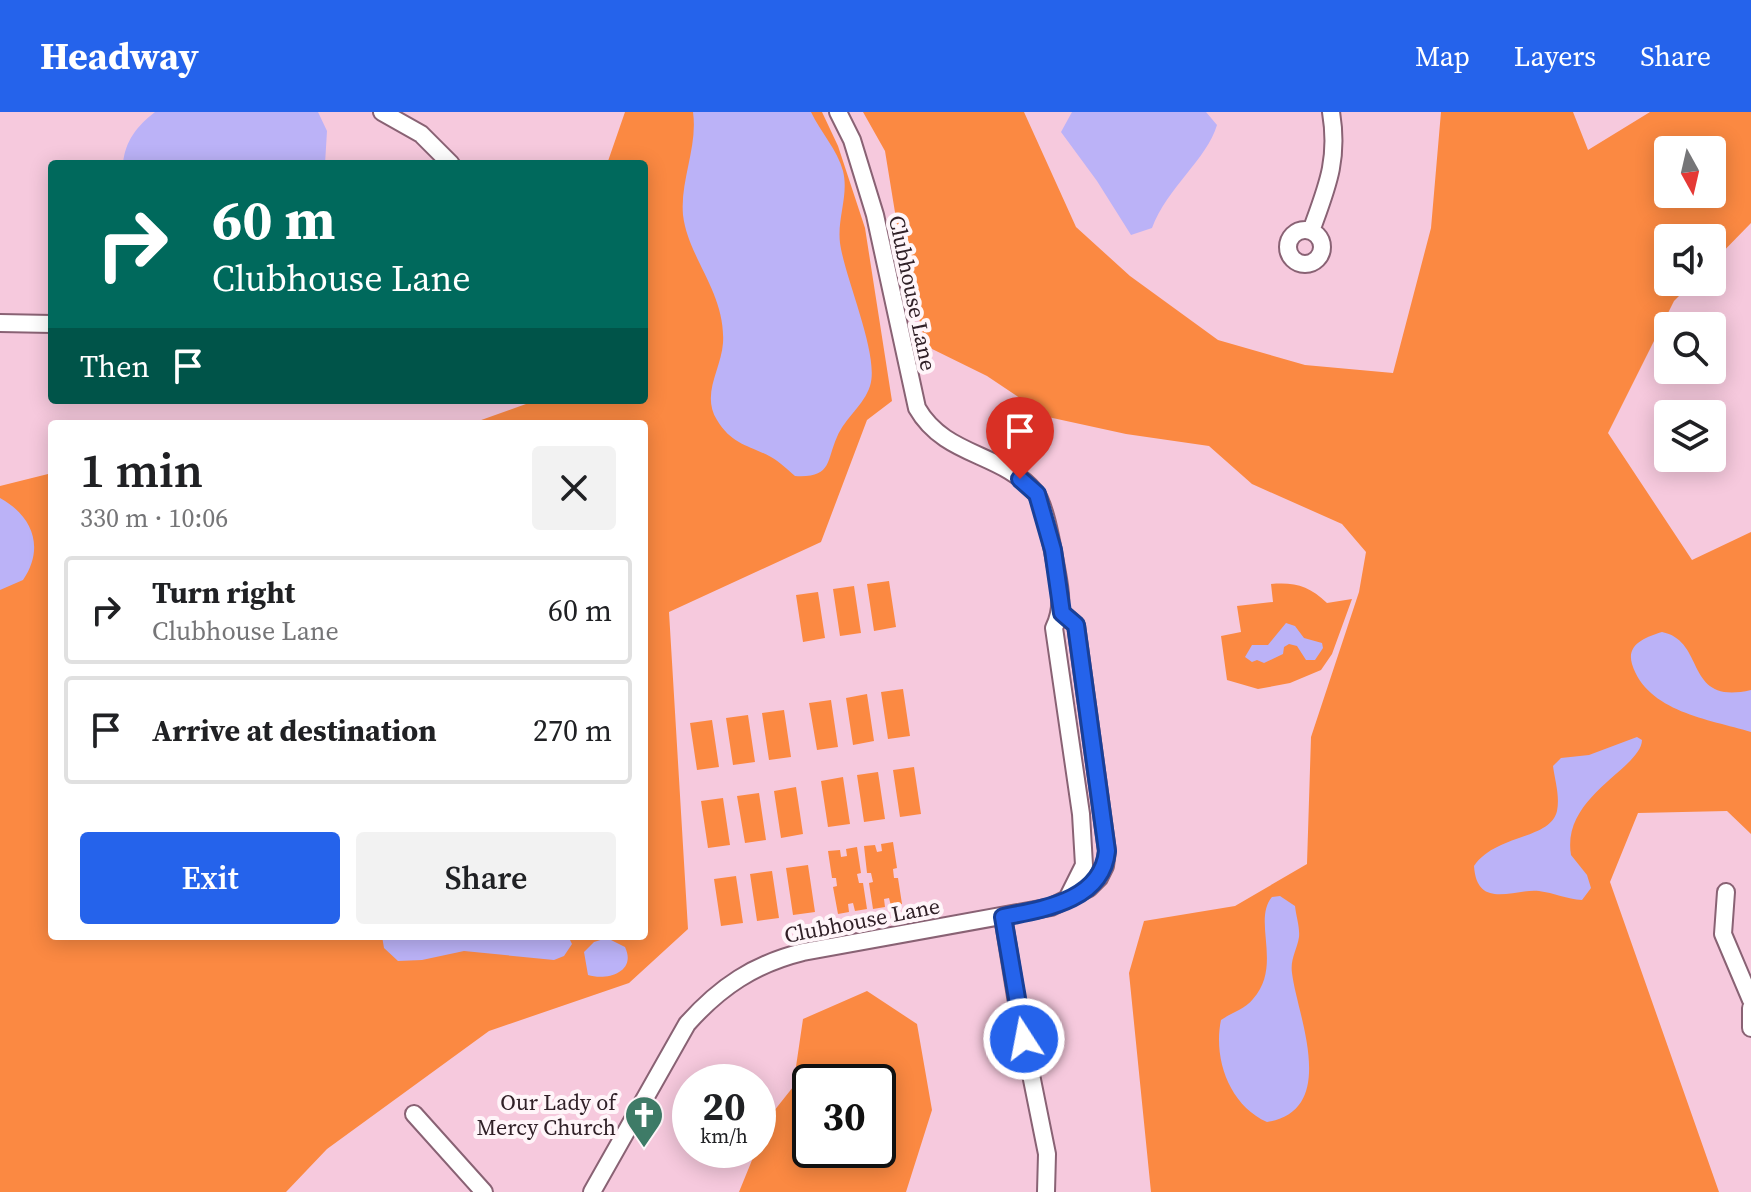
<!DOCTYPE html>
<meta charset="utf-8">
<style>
:root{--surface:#fff;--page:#f2f2f2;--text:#202124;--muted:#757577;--line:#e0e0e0;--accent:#2563eb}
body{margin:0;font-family:"Source Serif 4",serif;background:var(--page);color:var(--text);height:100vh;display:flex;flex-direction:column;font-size:30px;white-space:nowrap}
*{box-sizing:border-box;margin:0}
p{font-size:26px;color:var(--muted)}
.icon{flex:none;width:44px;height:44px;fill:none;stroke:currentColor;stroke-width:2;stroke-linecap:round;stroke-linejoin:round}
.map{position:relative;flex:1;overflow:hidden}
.details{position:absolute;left:48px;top:308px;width:600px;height:520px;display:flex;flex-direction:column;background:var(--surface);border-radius:8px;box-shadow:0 4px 20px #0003}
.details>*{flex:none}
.top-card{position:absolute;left:48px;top:48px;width:600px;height:244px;border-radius:8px;box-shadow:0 4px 20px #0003;background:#00695c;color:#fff;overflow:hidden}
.needle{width:52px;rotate:172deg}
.buttons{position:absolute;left:1654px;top:24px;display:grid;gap:16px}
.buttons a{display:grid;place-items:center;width:72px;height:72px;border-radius:8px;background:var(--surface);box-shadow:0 4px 20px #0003;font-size:40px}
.speed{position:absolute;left:672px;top:952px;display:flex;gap:16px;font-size:40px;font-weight:700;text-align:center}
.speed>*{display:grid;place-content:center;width:104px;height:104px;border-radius:50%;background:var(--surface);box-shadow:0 4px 20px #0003;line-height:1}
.speed small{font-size:20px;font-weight:400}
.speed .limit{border:4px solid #111;border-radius:12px;background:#fff;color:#111}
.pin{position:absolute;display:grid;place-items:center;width:68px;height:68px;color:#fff;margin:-82px -34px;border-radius:50% 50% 50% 0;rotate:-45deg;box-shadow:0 0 8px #0007}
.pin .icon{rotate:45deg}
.me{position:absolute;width:88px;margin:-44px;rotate:349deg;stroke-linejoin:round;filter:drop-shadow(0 0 6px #0008)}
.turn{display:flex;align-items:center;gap:28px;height:168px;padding:0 32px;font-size:36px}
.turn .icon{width:104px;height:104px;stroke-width:2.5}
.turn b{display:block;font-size:56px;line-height:68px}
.then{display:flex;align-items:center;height:76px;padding:0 32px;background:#0003;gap:16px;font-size:30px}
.round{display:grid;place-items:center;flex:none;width:84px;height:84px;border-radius:8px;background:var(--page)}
.overview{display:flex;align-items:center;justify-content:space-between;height:136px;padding:0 32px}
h1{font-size:48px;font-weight:600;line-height:60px}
.cta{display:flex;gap:16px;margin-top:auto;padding:16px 32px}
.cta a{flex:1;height:92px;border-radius:8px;background:var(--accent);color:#fff;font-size:32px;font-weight:600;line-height:92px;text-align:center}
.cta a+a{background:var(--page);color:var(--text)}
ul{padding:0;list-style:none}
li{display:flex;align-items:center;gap:24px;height:108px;margin:0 16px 12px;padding:0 16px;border:4px solid var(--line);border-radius:8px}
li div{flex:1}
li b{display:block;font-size:30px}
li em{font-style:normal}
header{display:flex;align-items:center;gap:48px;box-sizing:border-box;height:112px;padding:0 40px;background:var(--accent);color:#fff}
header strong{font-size:38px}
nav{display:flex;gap:44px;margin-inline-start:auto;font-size:28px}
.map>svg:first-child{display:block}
</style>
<header>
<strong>Headway</strong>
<nav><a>Map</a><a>Layers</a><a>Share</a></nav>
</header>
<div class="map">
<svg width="1751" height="1080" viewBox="0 0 1751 1080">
<rect width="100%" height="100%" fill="#f6c9dd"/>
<path fill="#fb8942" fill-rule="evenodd" d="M625,0H822L838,34L865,116L892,289L867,308L821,430L669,500L688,817L629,871L489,919L327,1037L286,1080H0V374L52,361V824H644V312H470L537,288H644V52H607Z
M863,0H1024L1076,115L1130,164L1218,228L1305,253L1393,261L1431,116L1441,0H1573L1588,38L1650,0H1751V111L1712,151V126H1668V170H1693L1674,189L1608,321L1692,448L1751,420V722L1727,699L1638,701L1610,770L1719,1080H1151L1129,861L1144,809L1235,794L1307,752L1311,625L1359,480L1366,440L1342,412L1252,372L1209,334L1126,322L1048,305L987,264L926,234L900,131L885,39ZM1668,38H1712V82H1668Z
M889,469L896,515L874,519L867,472Z
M1271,472C1295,470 1309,474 1327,491L1352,487L1332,542L1321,558L1290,571L1258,577L1227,568L1221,524L1241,520L1237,494L1273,490Z
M854,474L861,521L840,524L833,477Z
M818,480L825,526L803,530L796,483Z
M903,577L910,624L888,627L881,580Z
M867,582L874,629L853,633L846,586Z
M831,588L838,635L817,638L809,591Z
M784,598L791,645L769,648L762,601Z
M748,603L755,650L733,653L726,606Z
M712,608L719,655L697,658L690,611Z
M914,655L921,702L900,705L893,658Z
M878,660L885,707L864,710L857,663Z
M843,665L850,712L828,715L821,669Z
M796,675L803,722L781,726L774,679Z
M759,681L766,728L745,731L737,684Z
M723,686L730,733L708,736L701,689Z
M893,730L897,756L893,757L894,766H898L902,792L891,794L889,786L884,787L885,795L873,797L869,771L873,770L871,761H867L864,734L875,733L877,740L882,739L881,732Z
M857,735L861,761L857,762L859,771H863L867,797L855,799L853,791L848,792L849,800L838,802L833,775L837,774L836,766H832L828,739L840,738L841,745L847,744L846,737Z
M808,753L815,800L793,803L786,756Z
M772,759L779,806L757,809L750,762Z
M736,764L743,811L721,814L714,767Z
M867,879L917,912L932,998L906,1080H739L770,1004L793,975L803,907ZM810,970H878V1038H810Z"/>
<path fill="#bbb2f7" d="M155,0H318L327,19L325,52H123C125,29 137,14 155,0Z
M693,0H811C820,19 838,39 843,59C849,83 837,106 840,131C845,167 880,244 870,274C864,293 845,306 837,325C826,350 832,366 795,364C788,358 780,350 771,345C749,333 732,333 717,308C701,282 721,258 723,231C726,181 688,146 683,103C680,68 698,35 693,0Z
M1072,0H1206L1217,13C1207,47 1167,76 1152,116L1131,123L1097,69L1061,20Z
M0,386C33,404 45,436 23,468L0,478Z
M1286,511L1295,514L1304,526L1322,531L1323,536L1315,548H1306L1297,534L1289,532L1284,535L1283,542L1264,551L1257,548L1252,550L1245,545L1252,533H1268Z
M1662,520C1707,529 1683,594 1751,578V620C1709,607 1647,600 1632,552C1626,532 1646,525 1662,520Z
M1637,625L1642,628C1641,657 1561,684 1571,743L1587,763L1591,776L1582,788C1567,787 1554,781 1539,779C1515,776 1477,799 1474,754C1496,722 1550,728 1557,699C1560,684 1555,669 1553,654L1561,646L1589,643Z
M1280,784L1295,794C1296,804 1300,815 1299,825C1297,838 1290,847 1292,861C1297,903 1340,998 1267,1010C1229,993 1213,946 1221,908C1231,901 1245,897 1253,887C1283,854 1252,808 1272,785Z
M382,824H568L572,832L564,844L554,848L464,839L422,848L398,849L384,836Z
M607,826L625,835C637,860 607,869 588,863L584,840L594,830Z"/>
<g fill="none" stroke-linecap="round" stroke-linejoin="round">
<g stroke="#896274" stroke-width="20">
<path id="street" d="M382,0L421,22L451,52
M838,0L852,28L875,103L917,296C945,345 1001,340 1035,380C1045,392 1052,434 1055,450C1059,473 1065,494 1054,516L1081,702L1084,753L1067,787
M1288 135a17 17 0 1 1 34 0a17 17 0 1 1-34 0Z
M1311,119C1327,75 1339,48 1331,0
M0,211L52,212
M1726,780L1723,822L1751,888
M1003,805L1019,903L1047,1042L1046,1080
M1751,896V916
M414,1002L484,1080
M592,1080L687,912C720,875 754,852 803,840L1051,795L1089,776L1099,766L1105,754L1107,739L1076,513L1062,501"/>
</g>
<use href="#street" stroke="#fff" stroke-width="16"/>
</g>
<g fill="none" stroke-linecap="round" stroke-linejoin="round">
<g stroke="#184099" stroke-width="20">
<path id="route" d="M1020,367L1037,382L1053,438L1062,501L1076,513L1107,739C1102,789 1043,797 1003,805L1024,927"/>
</g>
<use href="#route" stroke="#2563eb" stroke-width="14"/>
</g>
<defs>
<g id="church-pin" transform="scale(2)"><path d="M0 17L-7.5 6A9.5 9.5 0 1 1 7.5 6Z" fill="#3e7b67" stroke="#fff5f9"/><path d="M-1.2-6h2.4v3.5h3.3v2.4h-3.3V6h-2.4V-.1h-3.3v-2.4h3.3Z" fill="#fff"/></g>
</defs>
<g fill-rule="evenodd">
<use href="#church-pin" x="644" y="1003"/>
</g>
<g text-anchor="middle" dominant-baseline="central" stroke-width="8" stroke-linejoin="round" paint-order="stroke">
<g font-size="22" fill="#302027" stroke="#fff5f9">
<text transform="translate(913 181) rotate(78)">Clubhouse Lane</text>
<text transform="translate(862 808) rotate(-11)">Clubhouse Lane</text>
</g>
<g font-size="22" fill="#302027" stroke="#fff5f9" text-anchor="end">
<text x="616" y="990">Our Lady of<tspan x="616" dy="25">Mercy Church</tspan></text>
</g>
</g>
</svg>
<div class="buttons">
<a><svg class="needle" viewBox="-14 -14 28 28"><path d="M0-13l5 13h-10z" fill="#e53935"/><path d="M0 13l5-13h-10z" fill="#757577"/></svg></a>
<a><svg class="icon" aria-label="sound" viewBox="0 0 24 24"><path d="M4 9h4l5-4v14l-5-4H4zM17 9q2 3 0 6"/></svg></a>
<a><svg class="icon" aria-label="search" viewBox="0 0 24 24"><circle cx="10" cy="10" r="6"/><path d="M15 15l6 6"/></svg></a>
<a><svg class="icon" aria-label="layers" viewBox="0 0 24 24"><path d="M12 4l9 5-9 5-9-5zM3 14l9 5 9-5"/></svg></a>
</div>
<div class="speed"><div>20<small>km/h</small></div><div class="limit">30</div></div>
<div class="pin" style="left:1020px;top:367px;background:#d93025"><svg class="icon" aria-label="arrive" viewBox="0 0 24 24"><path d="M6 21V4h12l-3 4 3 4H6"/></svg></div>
<svg class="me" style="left:1024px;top:927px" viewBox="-20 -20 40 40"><circle r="17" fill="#2563eb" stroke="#fff" stroke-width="3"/><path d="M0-11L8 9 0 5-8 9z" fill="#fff"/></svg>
<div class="top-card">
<div class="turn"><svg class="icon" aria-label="right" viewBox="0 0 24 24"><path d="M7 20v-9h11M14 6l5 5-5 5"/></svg><div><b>60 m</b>Clubhouse Lane</div></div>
<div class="then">Then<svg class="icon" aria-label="arrive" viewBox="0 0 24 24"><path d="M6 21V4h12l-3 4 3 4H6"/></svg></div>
</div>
<section class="details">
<div class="overview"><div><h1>1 min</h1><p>330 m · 10:06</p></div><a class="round"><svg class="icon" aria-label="close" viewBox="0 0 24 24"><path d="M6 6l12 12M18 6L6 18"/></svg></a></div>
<ul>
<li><svg class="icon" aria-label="right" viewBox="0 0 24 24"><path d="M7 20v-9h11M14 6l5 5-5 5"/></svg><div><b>Turn right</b><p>Clubhouse Lane</p></div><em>60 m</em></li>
<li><svg class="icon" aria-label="arrive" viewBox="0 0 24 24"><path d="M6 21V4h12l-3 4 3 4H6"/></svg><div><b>Arrive at destination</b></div><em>270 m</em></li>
</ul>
<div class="cta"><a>Exit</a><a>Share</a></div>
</section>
</div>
